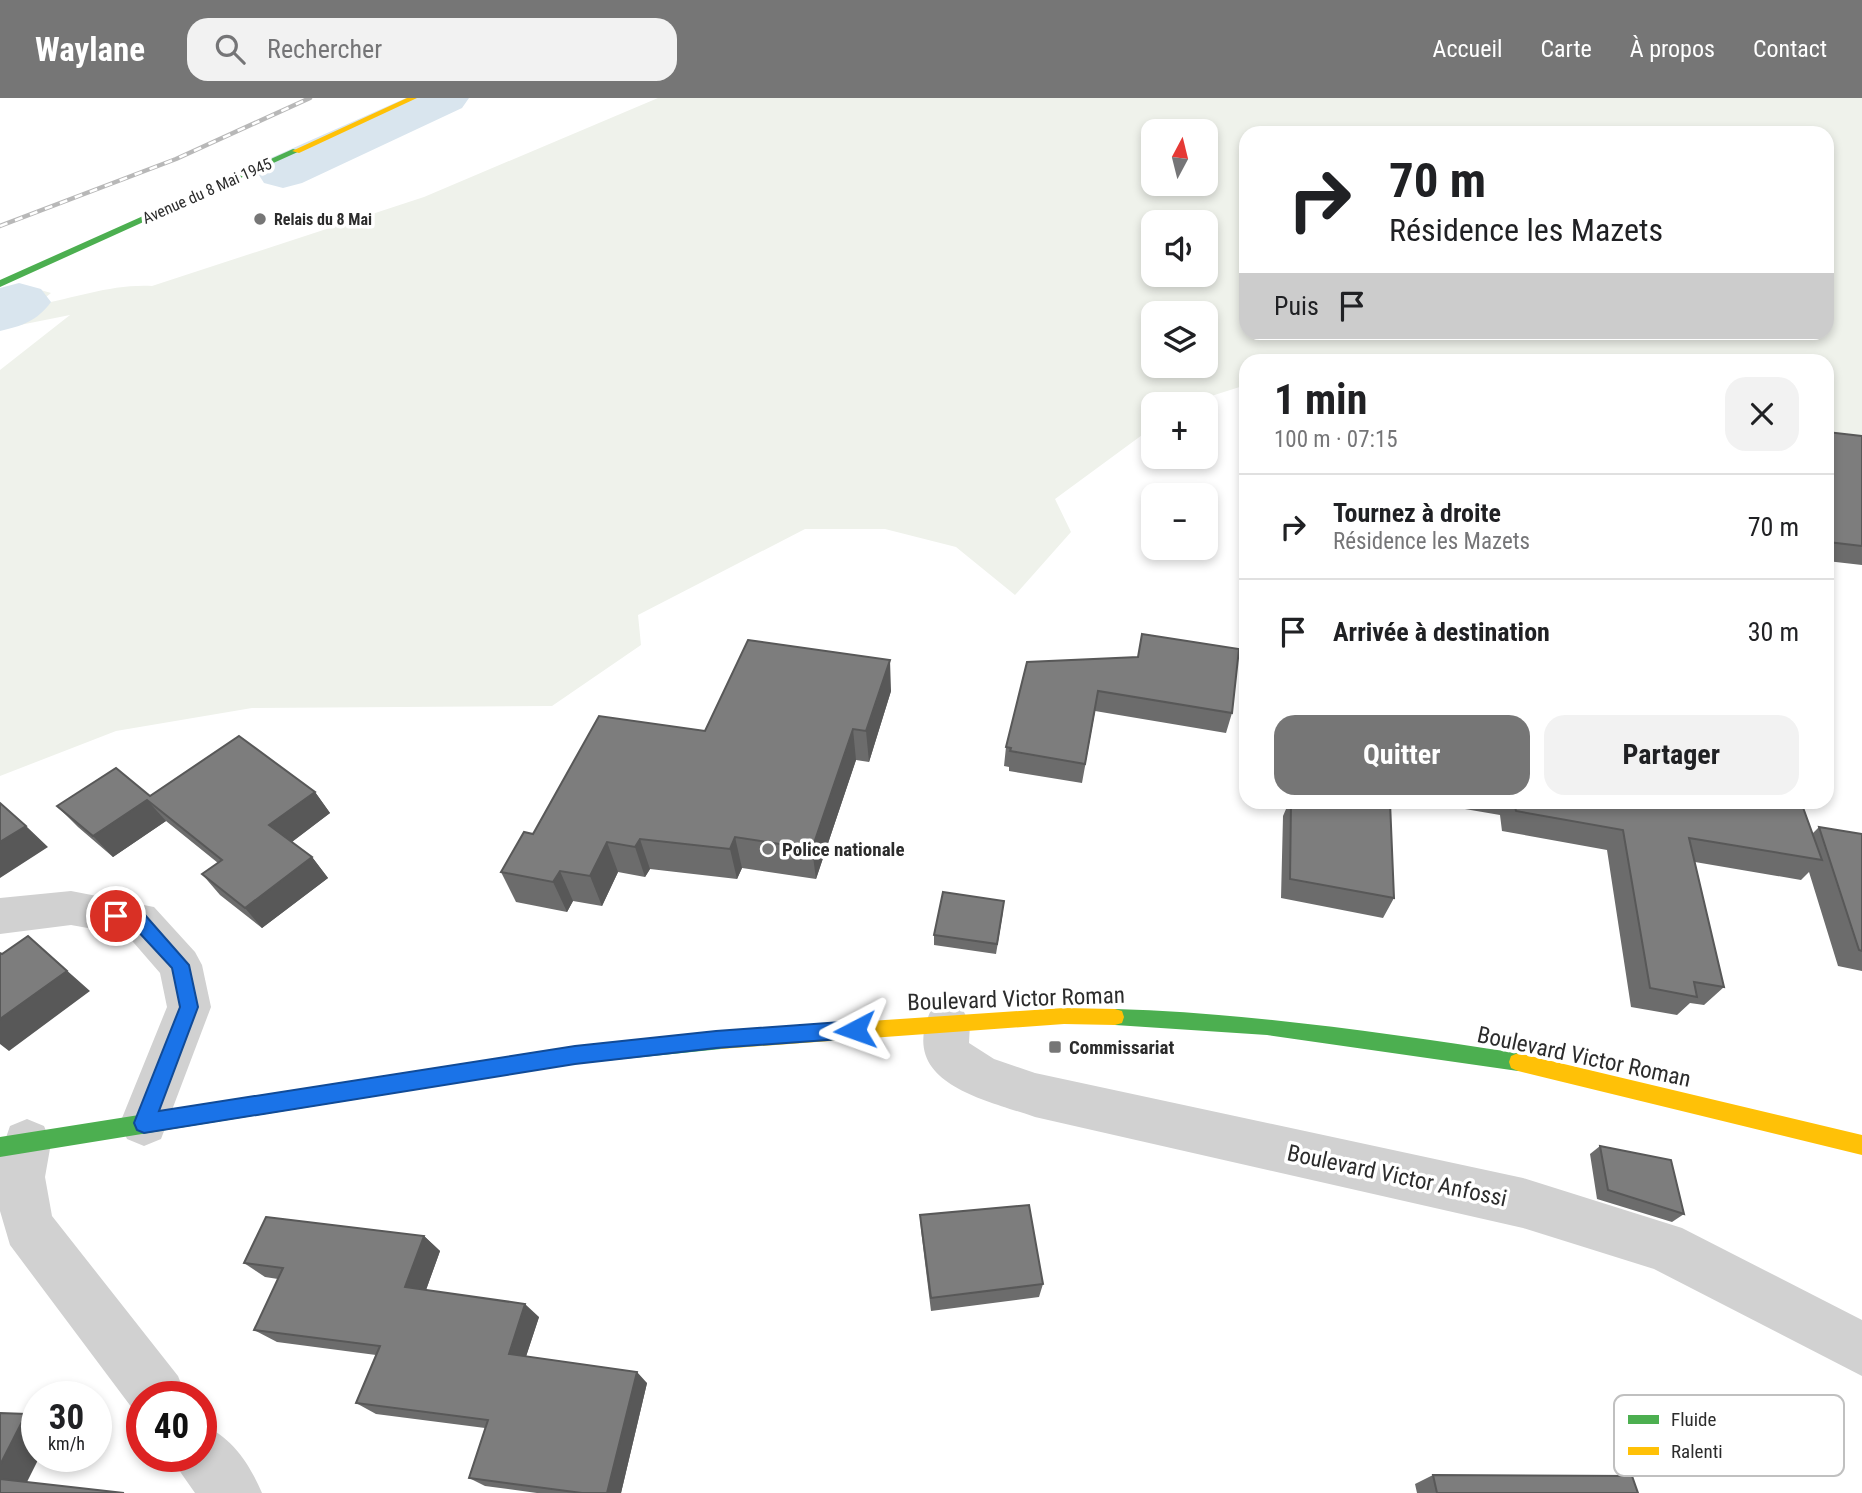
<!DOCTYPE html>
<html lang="fr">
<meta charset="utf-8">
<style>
:root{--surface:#fff;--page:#f2f2f2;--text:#202124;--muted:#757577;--line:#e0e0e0;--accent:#767676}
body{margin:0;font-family:"Roboto Condensed",sans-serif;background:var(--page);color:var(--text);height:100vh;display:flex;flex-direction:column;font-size:26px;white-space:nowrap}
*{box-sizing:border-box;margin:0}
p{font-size:23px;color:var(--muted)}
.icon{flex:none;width:38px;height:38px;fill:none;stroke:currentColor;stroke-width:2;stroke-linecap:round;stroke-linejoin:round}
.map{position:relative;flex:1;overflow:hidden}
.details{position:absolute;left:1239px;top:256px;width:595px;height:455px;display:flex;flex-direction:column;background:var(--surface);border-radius:21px;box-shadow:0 4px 10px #0003}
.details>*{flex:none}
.guide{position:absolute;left:1239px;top:28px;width:595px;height:214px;border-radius:21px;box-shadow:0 4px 10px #0003;background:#fff;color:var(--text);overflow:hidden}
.needle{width:46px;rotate:7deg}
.tools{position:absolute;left:1141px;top:21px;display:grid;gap:14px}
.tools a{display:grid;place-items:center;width:77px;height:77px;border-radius:14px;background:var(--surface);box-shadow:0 4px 10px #0003;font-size:35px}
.speed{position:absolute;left:21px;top:1283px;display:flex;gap:14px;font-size:35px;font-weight:700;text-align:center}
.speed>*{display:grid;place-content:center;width:91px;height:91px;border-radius:50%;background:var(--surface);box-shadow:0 4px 10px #0003;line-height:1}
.speed small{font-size:18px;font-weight:400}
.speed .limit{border:10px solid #d22;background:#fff;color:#111}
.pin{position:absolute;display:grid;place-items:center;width:60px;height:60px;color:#fff;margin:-30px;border:4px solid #fff;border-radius:50%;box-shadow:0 2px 7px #0007}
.me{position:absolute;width:77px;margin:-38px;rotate:266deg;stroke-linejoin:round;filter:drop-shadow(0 0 5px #0008)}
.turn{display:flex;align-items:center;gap:24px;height:147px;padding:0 35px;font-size:32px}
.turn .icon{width:91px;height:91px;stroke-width:2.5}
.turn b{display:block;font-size:49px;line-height:60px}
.then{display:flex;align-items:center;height:66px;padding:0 35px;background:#0003;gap:14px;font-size:26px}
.round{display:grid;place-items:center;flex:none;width:74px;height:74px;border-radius:21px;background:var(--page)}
.summary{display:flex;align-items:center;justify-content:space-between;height:119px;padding:0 35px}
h1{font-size:42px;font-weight:700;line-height:52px}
.cta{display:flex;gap:14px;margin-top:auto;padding:14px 35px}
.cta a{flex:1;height:80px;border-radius:21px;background:var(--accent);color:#fff;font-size:28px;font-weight:700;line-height:80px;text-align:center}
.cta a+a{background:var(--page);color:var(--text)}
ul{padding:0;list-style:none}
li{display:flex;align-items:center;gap:21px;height:105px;padding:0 35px;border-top:2px solid var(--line)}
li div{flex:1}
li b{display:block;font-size:26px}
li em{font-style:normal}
header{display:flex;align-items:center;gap:42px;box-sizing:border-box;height:98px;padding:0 35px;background:var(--accent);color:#fff}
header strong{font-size:33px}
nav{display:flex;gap:38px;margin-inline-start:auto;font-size:24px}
.search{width:490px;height:63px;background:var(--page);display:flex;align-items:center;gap:18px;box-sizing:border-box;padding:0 24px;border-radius:21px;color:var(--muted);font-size:26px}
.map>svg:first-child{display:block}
</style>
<header>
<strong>Waylane</strong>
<div class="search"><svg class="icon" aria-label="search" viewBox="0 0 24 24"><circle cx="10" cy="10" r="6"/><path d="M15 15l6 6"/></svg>Rechercher</div>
<nav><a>Accueil</a><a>Carte</a><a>À propos</a><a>Contact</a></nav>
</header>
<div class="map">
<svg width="1862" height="1395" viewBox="0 0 1862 1395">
<rect width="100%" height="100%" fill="#fff"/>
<path fill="#eff2eb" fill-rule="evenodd" d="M658,0H1862V342L1827,338V262H1246V287L1186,306H1153V329L1055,401L1071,434L1015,497L956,449L885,431H805L638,517L641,547L552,608L252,610L116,633L0,678V272L70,217L0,231V197L23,187L51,195L36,207C76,200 111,186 152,188L424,99ZM1153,33H1206V86H1153ZM1246,35H1827V234H1246ZM1153,124H1206V177H1153ZM1153,215H1206V268H1153Z"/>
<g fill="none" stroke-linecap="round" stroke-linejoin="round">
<path fill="#d9e5ee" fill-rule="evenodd" d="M406,0H469L462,10L302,85L283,90L264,85L257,74L264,63Z
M19,185L41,191L51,204C37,223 22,228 0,233V190Z"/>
<path fill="#d1d1d1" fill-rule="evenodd" d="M71,793L154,809L195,854L202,867L211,909L161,1041L144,1048L127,1041L120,1025L167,909L160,875L127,837L71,827L0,836V800Z
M947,906L963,912L970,926L969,945L994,961L1035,975L1523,1080L1682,1130L1862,1222V1278L1654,1171L1523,1130L1035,1019C983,1001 897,985 931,912Z
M27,1021L44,1028L51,1045L45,1079L52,1118L178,1278L186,1298H142V1319L138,1318L10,1147L0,1113V1057L10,1028Z
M201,1326C232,1339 249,1365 262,1395H195L181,1375L173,1358H201Z"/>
<path fill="#4caf50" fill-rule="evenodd" d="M293,51L300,53L0,189V182Z
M1115,911C1251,915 1384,935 1518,955L1525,958L1527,964L1525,970L1518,973L1267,937L1115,927L1108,925L1106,919L1108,913Z
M721,933L728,936L730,942L728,948L721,951L575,966L0,1059V1039L575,948Z"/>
<path fill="#ffc107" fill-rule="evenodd" d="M407,0H417L299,55L292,53Z
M1064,910L1115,911L1122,913L1124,919L1122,925L1115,927L1064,926L721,951L714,948L712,942L714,936L721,933Z
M1518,955L1862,1037V1057L1518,973L1511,970L1509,964L1511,958Z"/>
<g stroke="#b8b8b8" stroke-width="4.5">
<path id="rail" d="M0,128L176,61L310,0"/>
</g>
<use href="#rail" stroke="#fff" stroke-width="2.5" stroke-dasharray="8" stroke-linecap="butt"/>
</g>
<path fill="#6c6c6c" d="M1827,334L1862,338V467L1827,463Z
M1027,564L1232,615L1226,635L1095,613L1082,685L1009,673V669L1004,668L1006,649Z
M891,593L869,664L856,662L816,781L742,770L737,781L650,771L645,779L618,774L602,808L573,803L567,814L516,804L501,774L533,736Z
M315,694L330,715L292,744L312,759L328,780L262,830L220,797L202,776L218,765L166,723L113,759L78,729L57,708L150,698Z
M1289,704H1390L1394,800L1383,820L1281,800L1283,718Z
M1424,704H1801L1812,736L1819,729L1862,736V873L1838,868L1809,774L1801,782L1695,764L1724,889L1704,907L1690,905L1677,917L1631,909L1607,752L1502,733L1500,717Z
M1003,814L996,856L934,847V837Z
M1600,1048L1684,1116L1672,1124L1597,1101L1590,1056Z
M920,1117L1043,1186L1039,1199L931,1213L921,1132Z
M424,1138L440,1153L426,1192L539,1219L526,1258L647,1285L621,1395H537L485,1388L469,1380L485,1330L376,1316L356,1305L376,1257L277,1244L254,1232L278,1181L265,1179L244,1165Z
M1433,1377L1638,1395H1417L1415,1386Z"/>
<path fill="#585858" d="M890,562L891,593L869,664L866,633Z
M853,631L856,662L816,781L812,751Z
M315,694L330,715L285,749L269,727Z
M147,702L166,723L113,759L93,738Z
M26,728L48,749L0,780V744Z
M735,739L742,770L737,781L730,751Z
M640,741L650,771L645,779L635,749Z
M607,744L618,774L602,808L590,778Z
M312,759L328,780L262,830L245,810Z
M560,773L573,803L567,814L553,784Z
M28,838L90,893L9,953L0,946V921Z
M424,1138L440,1153L422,1203L405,1189Z
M525,1206L539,1219L523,1268L509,1256Z
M637,1274L647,1285L621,1395H607Z
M26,1316L37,1320V1358H40L25,1388L0,1382V1367Z"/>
<path fill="#7d7d7d" stroke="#585858" stroke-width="2" d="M1827,334L1862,338V448L1828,444L1827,441Z
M1142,536L1239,551L1232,615L1098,593L1085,666L1010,653L1011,650L1006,649L1027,564L1138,559Z
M748,542L890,562L866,633L853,631L812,751L735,739L730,751L640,741L635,749L607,744L590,778L560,773L553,784L501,774L524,734L533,736L599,618L705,633Z
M239,638L315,694L269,727L312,759L245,810L202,776L222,762L147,702L93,738L57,708L116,670L150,698Z
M1291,704H1390L1394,800L1290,781Z
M1514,704H1801L1822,762L1689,740L1724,889L1694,884L1697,899L1650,890L1623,732L1516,713Z
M0,705L26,728L0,744Z
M1819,729L1862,736V853L1859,852Z
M943,794L1004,803L997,846L934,837Z
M28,838L67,873L0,921V855L2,856Z
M1600,1048L1671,1062L1684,1116L1608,1092Z
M1029,1107L1043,1186L931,1200L920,1117Z
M266,1119L424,1138L405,1189L525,1206L509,1256L637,1274L607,1395H582L469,1380L488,1322L356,1305L380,1248L254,1232L283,1170L244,1165Z
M0,1315L26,1316L0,1367Z
M1433,1377L1632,1378L1638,1395H1437Z
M0,1381L124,1395H0Z"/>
<path fill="#1a73e8" stroke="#114b97" stroke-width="2" d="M116,811L145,817L189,867L198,909L159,1013L575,948L716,933L855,923L862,926L864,932L862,938L855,940L716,950L575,966L144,1035L137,1032L134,1025L180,909L172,870L134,829L110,823L107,818Z"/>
<g fill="#767676" stroke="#fff" stroke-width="2.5">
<circle cx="260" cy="121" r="7"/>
<circle cx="768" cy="751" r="7"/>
<rect x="1048" y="942" width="14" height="14" rx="3.5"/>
</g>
<g text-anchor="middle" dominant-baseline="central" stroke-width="7" stroke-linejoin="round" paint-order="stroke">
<g font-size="16" fill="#2c2c2c" stroke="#fff">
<text transform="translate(207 93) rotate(-24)">Avenue du 8 Mai 1945</text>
</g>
<g font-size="16" font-weight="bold" fill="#2c2c2c" stroke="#fff" text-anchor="start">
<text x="274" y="121">Relais du 8 Mai</text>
</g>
<g font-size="19" font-weight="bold" fill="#2c2c2c" stroke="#fff" text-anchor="start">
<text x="782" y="751">Police nationale</text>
<text x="1069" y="949">Commissariat</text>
</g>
<g font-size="23" fill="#2c2c2c" stroke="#fff">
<text transform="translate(1016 901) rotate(-2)">Boulevard Victor Roman</text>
<text transform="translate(1584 959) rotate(12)">Boulevard Victor Roman</text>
<text transform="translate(1397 1078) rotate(12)">Boulevard Victor Anfossi</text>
</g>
</g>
<rect x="1614" y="1297" width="230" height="81" rx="10" fill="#fff" stroke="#c0c0c0" stroke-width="2"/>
<rect x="1628" y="1317" width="31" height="9" fill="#4caf50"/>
<rect x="1628" y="1349" width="31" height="8" fill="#ffc107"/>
<g font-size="19" fill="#2c2c2c">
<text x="1671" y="1328">Fluide</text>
<text x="1671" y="1360">Ralenti</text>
</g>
</svg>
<div class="tools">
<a><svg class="needle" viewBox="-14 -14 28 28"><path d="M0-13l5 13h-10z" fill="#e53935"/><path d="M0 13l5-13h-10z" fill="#757577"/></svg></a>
<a><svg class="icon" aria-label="sound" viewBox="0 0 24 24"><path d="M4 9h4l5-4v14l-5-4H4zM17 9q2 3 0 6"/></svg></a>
<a><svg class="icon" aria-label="layers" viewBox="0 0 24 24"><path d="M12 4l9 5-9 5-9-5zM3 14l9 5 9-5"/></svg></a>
<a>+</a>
<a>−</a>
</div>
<div class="speed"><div>30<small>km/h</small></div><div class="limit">40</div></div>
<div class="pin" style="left:116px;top:818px;background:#d93025"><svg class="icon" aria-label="arrive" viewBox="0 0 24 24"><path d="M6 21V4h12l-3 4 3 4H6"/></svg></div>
<svg class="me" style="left:855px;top:932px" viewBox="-20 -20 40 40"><path d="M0-17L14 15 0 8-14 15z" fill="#1a73e8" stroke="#fff" stroke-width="4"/></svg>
<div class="guide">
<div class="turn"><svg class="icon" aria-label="right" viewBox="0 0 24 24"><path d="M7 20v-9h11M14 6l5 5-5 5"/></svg><div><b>70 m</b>Résidence les Mazets</div></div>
<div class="then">Puis<svg class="icon" aria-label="arrive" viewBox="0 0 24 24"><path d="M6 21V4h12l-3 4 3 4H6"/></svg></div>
</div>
<section class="details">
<div class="summary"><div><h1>1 min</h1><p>100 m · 07:15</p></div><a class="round"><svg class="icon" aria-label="close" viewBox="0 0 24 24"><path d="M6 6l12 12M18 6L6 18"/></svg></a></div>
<ul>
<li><svg class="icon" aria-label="right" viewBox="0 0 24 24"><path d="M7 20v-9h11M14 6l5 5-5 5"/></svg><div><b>Tournez à droite</b><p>Résidence les Mazets</p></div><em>70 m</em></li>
<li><svg class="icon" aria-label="arrive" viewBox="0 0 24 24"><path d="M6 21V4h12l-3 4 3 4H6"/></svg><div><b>Arrivée à destination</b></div><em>30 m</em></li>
</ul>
<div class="cta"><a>Quitter</a><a>Partager</a></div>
</section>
</div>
